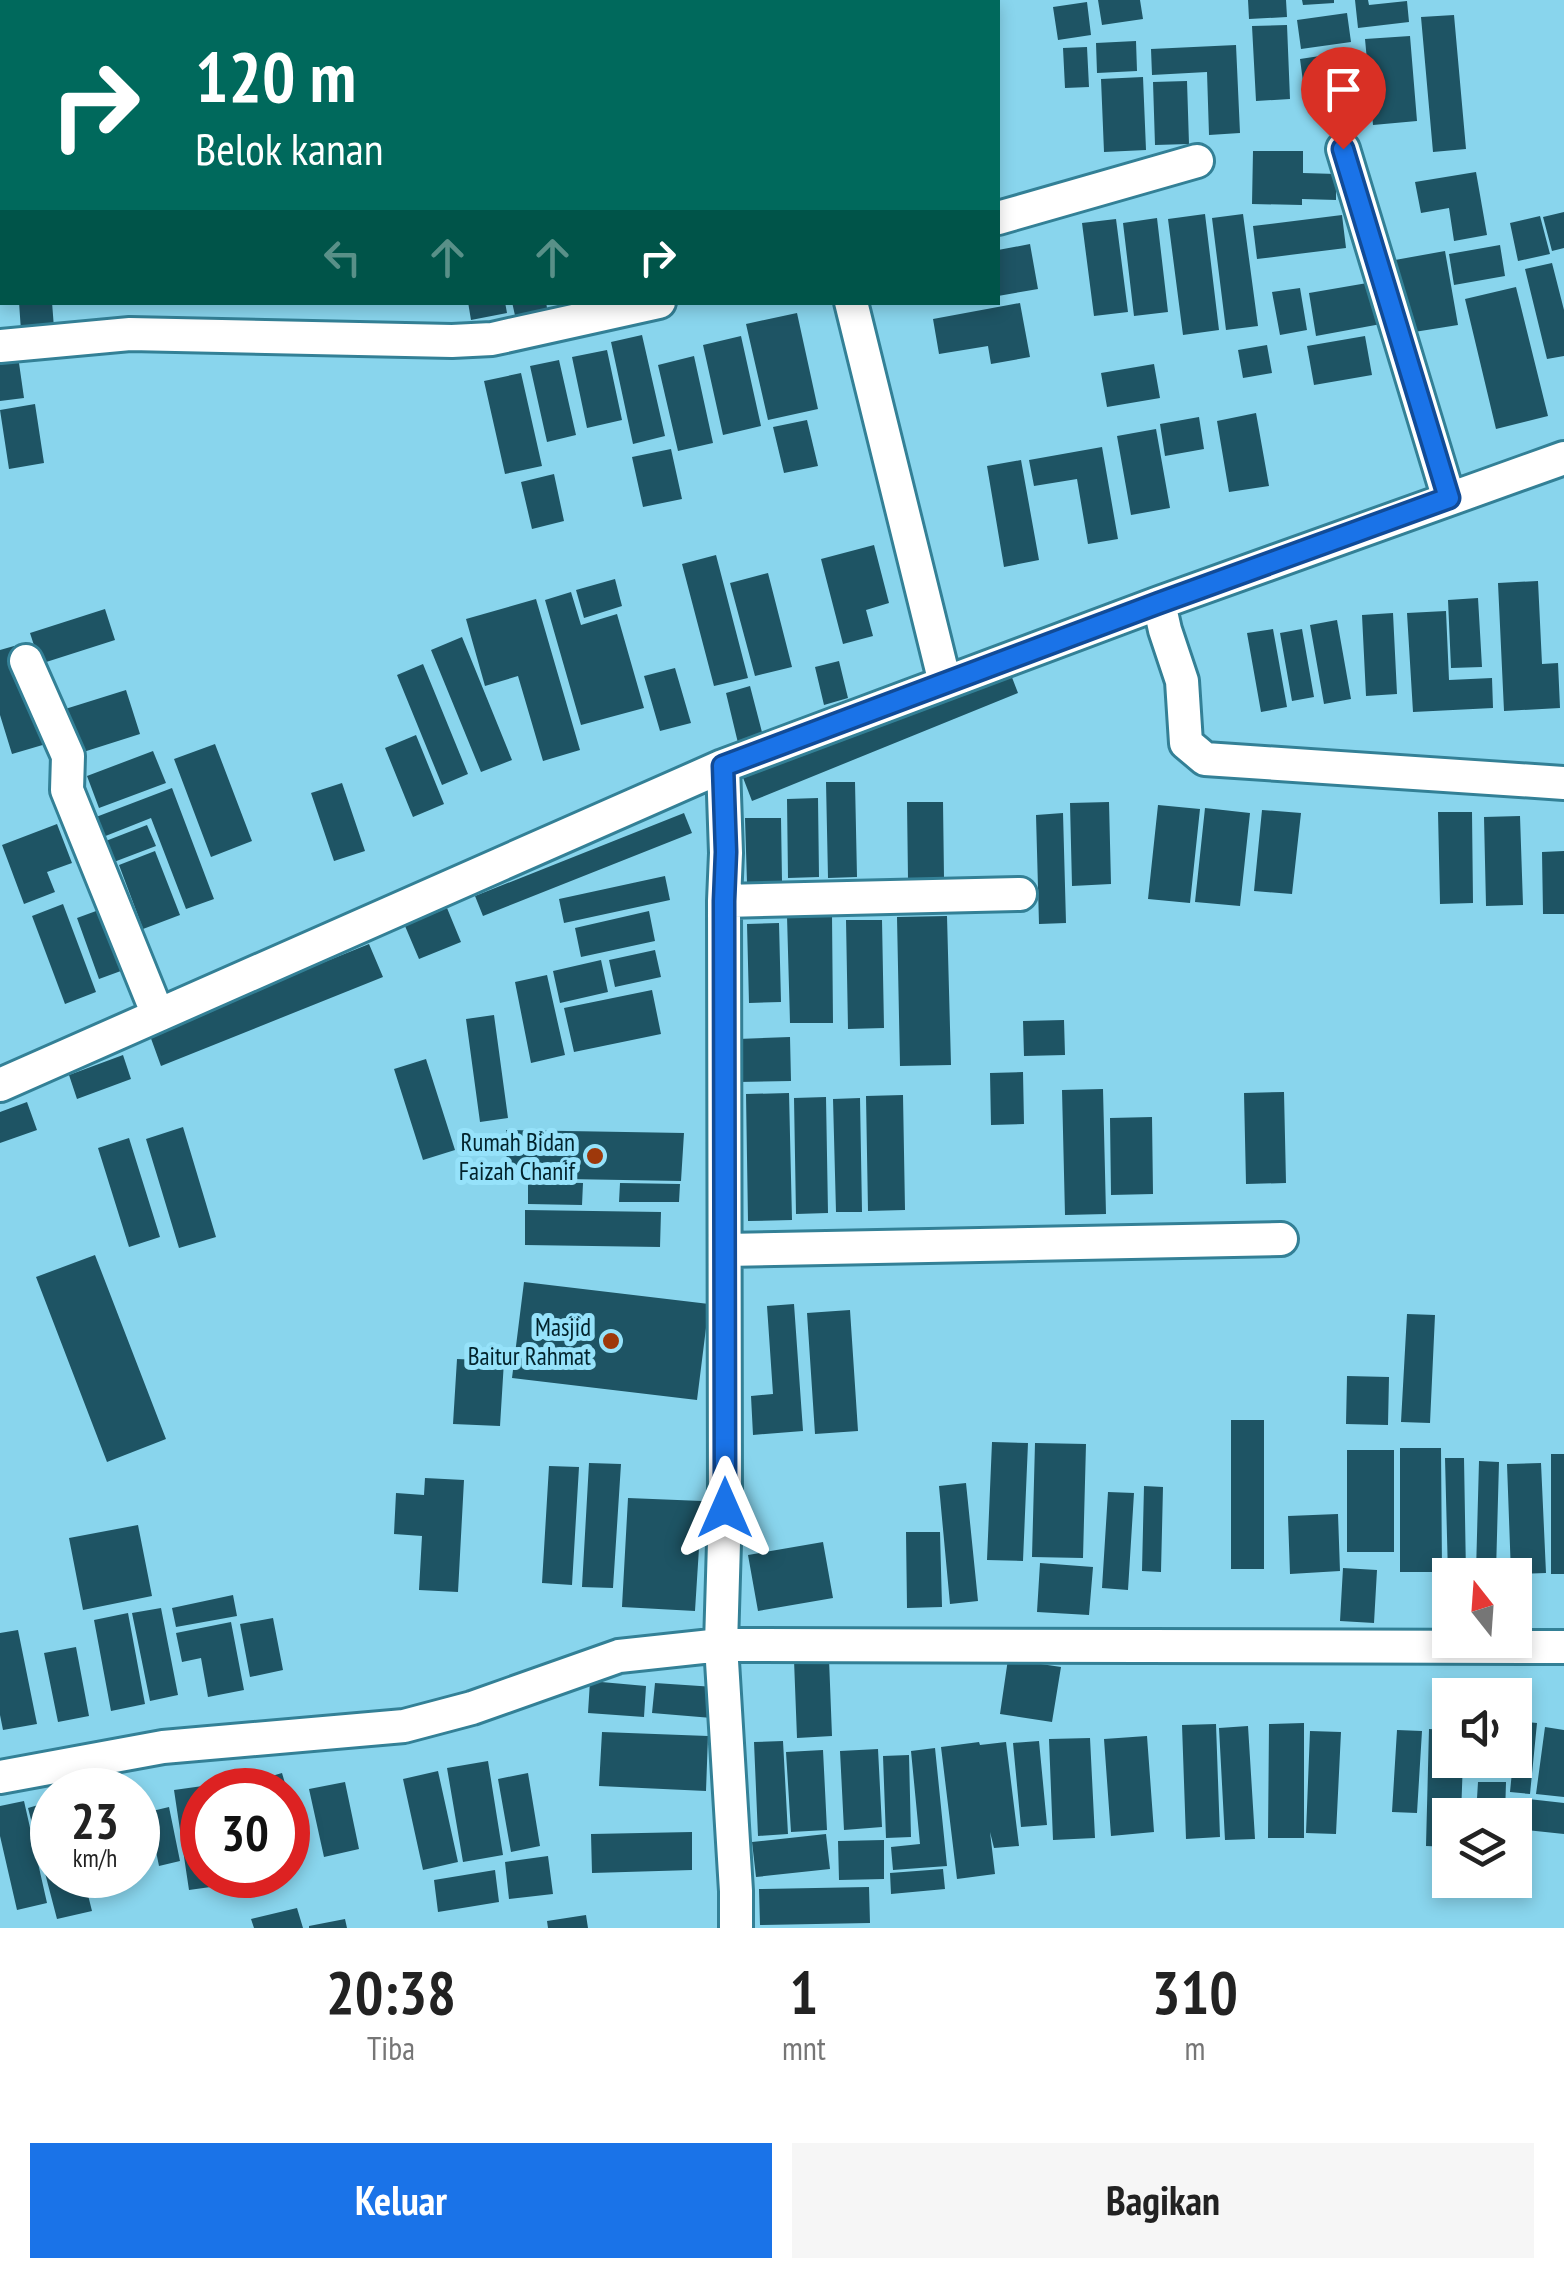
<!DOCTYPE html>
<html lang="id">
<style>
:root{--surface:#fff;--page:#f6f6f6;--text:#222;--muted:#767676;--accent:#1a73e8}
body{margin:0;font-family:"PT Sans Narrow",sans-serif;background:var(--page);color:var(--text);height:100vh;display:flex;flex-direction:column;font-size:38px;white-space:nowrap}
*{box-sizing:border-box;margin:0}
p{font-size:32px;color:var(--muted)}
.icon{flex:none;width:55px;height:55px;fill:none;stroke:currentColor;stroke-width:2;stroke-linecap:round;stroke-linejoin:round}
.map{position:relative;height:1928px;overflow:hidden}
.sheet{display:flex;flex-direction:column;background:var(--surface);flex:1}
.sheet>*{flex:none}
.hud{position:absolute;left:0px;top:0px;width:1000px;height:305px;box-shadow:0 5px 15px #0003;background:#00695c;color:#fff;overflow:hidden}
.needle{width:65px;rotate:343deg}
.buttons{position:absolute;left:1432px;top:1558px;display:grid;gap:20px}
.buttons a{display:grid;place-items:center;width:100px;height:100px;border-radius:0px;background:var(--surface);box-shadow:0 5px 15px #0003;font-size:50px}
.speed{position:absolute;left:30px;top:1768px;display:flex;gap:20px;font-size:50px;font-weight:700;text-align:center}
.speed>*{display:grid;place-content:center;width:130px;height:130px;border-radius:50%;background:var(--surface);box-shadow:0 5px 15px #0003;line-height:1}
.speed small{font-size:25px;font-weight:400}
.speed .limit{border:15px solid #d22;background:#fff;color:#111}
.pin{position:absolute;display:grid;place-items:center;width:85px;height:85px;color:#fff;margin:-102px -42px;border-radius:50% 50% 50% 0;rotate:-45deg;box-shadow:0 0 10px #0007}
.pin .icon{rotate:45deg}
.me{position:absolute;width:110px;margin:-55px;rotate:0deg;stroke-linejoin:round;filter:drop-shadow(0 0 8px #0008)}
.turn{display:flex;align-items:center;gap:35px;height:210px;padding:0 30px;font-size:45px}
.turn .icon{width:130px;height:130px;stroke-width:2.5}
.turn b{display:block;font-size:70px;line-height:85px}
.lanes{display:flex;align-items:center;height:95px;padding:0 30px;background:#0003;justify-content:center;gap:50px;direction:ltr}
.lanes .off{opacity:.35}
.eta{display:flex;justify-content:space-evenly;align-items:center;height:170px;text-align:center}
.eta b{font-size:60px;font-weight:700;line-height:70px}
.button{display:flex;gap:20px;margin-top:auto;padding:20px 30px}
.button a{flex:1;height:115px;border-radius:0px;background:var(--accent);color:#fff;font-size:40px;font-weight:700;line-height:115px;text-align:center}
.button a+a{background:var(--page);color:var(--text)}
.map>svg:first-child{display:block}
</style>
<div class="map">
<svg width="1564" height="1928" viewBox="0 0 1564 1928">
<rect width="100%" height="100%" fill="#89d5ed"/>
<path fill="#1e5464" d="M1098,0H1140L1143,19L1102,25Z
M1248,0H1286L1287,17L1249,19Z
M1302,0H1334V3L1303,5Z
M1355,0H1368L1369,5L1407,1L1409,22L1358,28Z
M1087,2L1091,35L1058,40L1053,7Z
M1347,13L1351,42L1301,49L1297,20Z
M1454,15L1466,149L1433,152L1421,17Z
M1287,25L1290,99L1256,101L1252,26Z
M1410,36L1417,121L1373,125L1365,39Z
M1136,41L1137,71L1097,73L1096,43Z
M1236,45L1240,133L1209,135L1207,72L1152,75L1151,49Z
M1087,47L1089,87L1065,88L1063,48Z
M1353,51L1358,81L1304,89L1300,59Z
M1143,77L1146,150L1104,152L1101,79Z
M1187,81L1189,144L1155,145L1153,82Z
M1253,151H1303V173L1336,174V200L1302,199V205L1252,204Z
M1476,172L1487,235L1454,241L1449,208L1421,213L1415,182Z
M1564,212V248L1552,251L1543,217Z
M1205,214L1219,330L1183,335L1168,219Z
M1243,214L1258,326L1226,330L1212,218Z
M1342,215L1346,248L1257,259L1253,226Z
M1540,216L1550,254L1518,261L1510,223Z
M1157,218L1168,312L1134,316L1123,223Z
M1116,219L1128,312L1094,316L1082,223Z
M1030,244L1038,289L998,296V250Z
M1500,245L1505,276L1454,285L1449,254Z
M1445,251L1458,325L1408,333L1395,260Z
M1552,263L1564,310V356L1547,359L1525,269Z
M1373,282L1381,324L1316,336L1309,293Z
M1516,287L1548,416L1496,429L1465,299Z
M1300,288L1307,330L1280,335L1272,292Z
M19,302H52L54,328L21,331Z
M468,302H505L507,313L471,320Z
M512,302H546L548,314L516,320Z
M1020,303L1030,357L991,364L988,346L939,354L933,319Z
M797,313L818,409L768,420L746,324Z
M642,335L665,436L633,444L611,342Z
M741,336L761,426L723,435L703,345Z
M1365,336L1372,375L1314,385L1307,346Z
M1267,345L1272,373L1243,378L1238,350Z
M17,349L24,398L0,401V351Z
M607,350L622,420L587,428L572,357Z
M694,356L713,443L678,451L658,365Z
M559,360L576,435L547,442L530,366Z
M1154,364L1160,398L1107,407L1101,373Z
M521,373L542,466L505,474L484,381Z
M35,404L44,463L9,469L0,410Z
M1256,413L1269,486L1229,492L1217,421Z
M1199,417L1204,449L1165,456L1160,424Z
M807,420L818,466L784,473L773,427Z
M1156,429L1170,508L1131,515L1117,436Z
M1102,447L1118,539L1088,544L1077,479L1034,486L1029,460Z
M671,449L682,499L643,507L632,457Z
M1021,460L1039,560L1004,567L987,466Z
M554,474L564,521L532,529L521,482Z
M874,545L889,603L866,610L873,636L843,644L821,559Z
M716,555L748,678L714,686L682,564Z
M768,573L792,667L755,676L730,583Z
M615,579L622,606L584,618L576,590Z
M1538,581L1542,664L1558,663L1560,708L1504,711L1498,583Z
M571,592L581,625L617,614L644,708L581,725L545,600Z
M1478,598L1482,667L1451,668L1448,600Z
M536,599L580,750L543,761L518,676L485,686L466,619Z
M105,609L115,640L40,664L30,633Z
M1446,611L1449,680L1492,678L1493,708L1413,712L1407,613Z
M1393,613L1397,694L1366,696L1362,615Z
M1337,620L1351,699L1324,704L1310,625Z
M1273,629L1287,707L1261,712L1247,633Z
M1302,629L1314,697L1292,701L1280,633Z
M462,637L512,760L481,772L431,650Z
M14,646L46,744L12,754L0,715V650Z
M839,661L848,698L824,705L815,667Z
M423,664L468,774L442,785L397,675Z
M1008,667L1018,693L752,801L742,775Z
M675,668L691,723L660,731L644,676Z
M750,686L763,736L738,743L726,693Z
M126,690L140,734L77,754L62,710Z
M416,735L444,804L413,817L385,748Z
M215,744L252,841L211,857L174,759Z
M153,751L166,783L99,808L87,776Z
M826,782H855L857,877L828,878Z
M342,783L365,851L334,861L311,793Z
M172,788L214,899L186,909L151,818L103,837L96,817Z
M818,798L819,877L788,878L787,799Z
M907,802H943L944,878L908,879Z
M1109,802L1111,884L1072,886L1070,803Z
M1158,805L1200,809L1190,903L1148,899Z
M1205,808L1250,813L1240,906L1195,902Z
M1262,810L1301,813L1292,894L1254,891Z
M1438,812H1472L1473,903L1440,904Z
M684,813L692,833L483,916L475,896Z
M1063,813L1066,923L1039,924L1036,815Z
M1520,816L1523,905L1486,906L1484,817Z
M745,818H781L782,882L747,883Z
M57,824L72,863L47,872L55,892L24,904L2,845Z
M147,825L156,846L106,865L98,844Z
M155,851L180,915L143,929L119,865Z
M1564,851V914H1543L1542,852Z
M665,876L670,900L564,923L559,899Z
M63,904L96,992L65,1004L32,916Z
M107,907L129,968L99,979L77,918Z
M447,908L461,942L419,959L405,926Z
M649,911L655,941L581,957L575,928Z
M832,915L833,1023H790L787,916Z
M947,916L951,1065L900,1066L897,917Z
M846,920H882L884,1028L848,1029Z
M779,923L781,1002L749,1003L747,924Z
M369,944L383,977L161,1066L149,1033Z
M655,950L661,977L615,987L609,960Z
M601,960L608,992L560,1003L553,971Z
M547,975L565,1055L531,1063L515,982Z
M652,990L661,1034L574,1052L564,1008Z
M494,1015L508,1118L480,1122L466,1019Z
M1064,1020L1065,1055L1024,1056L1023,1021Z
M790,1037L791,1081L738,1082V1039Z
M123,1055L131,1079L77,1099L69,1075Z
M426,1059L455,1150L423,1160L394,1069Z
M1023,1072L1024,1124L991,1125L990,1073Z
M1103,1089L1106,1214L1065,1215L1062,1090Z
M1284,1092L1286,1183L1246,1184L1244,1093Z
M789,1093L792,1220L748,1221L746,1094Z
M903,1095L905,1210L868,1211L866,1096Z
M826,1097L828,1213L796,1214L794,1098Z
M860,1098L862,1212H836L833,1099Z
M27,1102L37,1130L0,1143V1112Z
M1152,1117L1153,1194L1111,1195L1110,1118Z
M183,1127L216,1237L179,1248L146,1139Z
M506,1130L684,1133L681,1181L507,1178Z
M129,1138L160,1237L129,1247L98,1148Z
M528,1182L583,1183L582,1205L528,1204Z
M620,1183L680,1184L679,1202H619Z
M525,1210L661,1212L660,1247L525,1245Z
M95,1255L166,1439L107,1462L36,1277Z
M524,1282L709,1304L697,1400L512,1378Z
M794,1304L803,1431L753,1435L751,1396L773,1394L767,1306Z
M850,1310L858,1431L815,1434L807,1313Z
M1407,1314L1435,1315L1430,1423L1401,1422Z
M457,1359L504,1361L500,1426L453,1424Z
M1347,1376L1389,1377L1388,1425L1346,1424Z
M1231,1420H1264V1569H1231Z
M992,1442L1028,1443L1023,1561L987,1560Z
M1035,1443L1086,1444L1083,1558L1032,1557Z
M1400,1448H1441L1442,1572H1400Z
M1347,1450H1394V1552H1347Z
M1551,1454H1564V1574H1551Z
M1445,1458H1464L1466,1575H1448Z
M1479,1461L1499,1462L1496,1572H1476Z
M589,1463L621,1464L613,1588L582,1587Z
M1541,1463L1546,1573L1511,1574L1507,1464Z
M549,1466L579,1467L572,1585L542,1583Z
M425,1478L464,1480L458,1592L419,1590L422,1536L394,1534L396,1493L424,1495Z
M966,1483L978,1601L950,1604L939,1486Z
M1144,1486L1163,1487L1161,1572L1142,1571Z
M1108,1492L1134,1493L1128,1590L1102,1588Z
M628,1498L702,1501L695,1611L622,1607Z
M1338,1514L1340,1571L1290,1574L1288,1516Z
M138,1525L152,1596L83,1610L69,1538Z
M906,1532H940L942,1607L907,1608Z
M823,1542L833,1598L758,1611L748,1555Z
M1040,1563L1093,1567L1089,1615L1037,1612Z
M1343,1568L1377,1570L1374,1623L1340,1621Z
M233,1595L237,1616L176,1627L172,1608Z
M161,1608L178,1695L150,1701L132,1613Z
M128,1613L145,1704L111,1711L94,1620Z
M273,1618L283,1670L250,1677L240,1624Z
M231,1622L244,1690L208,1697L201,1658L182,1662L176,1633Z
M18,1630L37,1724L3,1730L0,1715V1633Z
M76,1647L89,1716L58,1722L44,1653Z
M829,1659L832,1736L797,1738L794,1660Z
M1008,1659L1061,1667L1052,1722L1000,1714Z
M590,1681L646,1686L644,1717L588,1713Z
M655,1683L715,1687L712,1718L652,1713Z
M1517,1721L1537,1723L1530,1794L1510,1792Z
M1304,1723V1838H1268L1269,1724Z
M1216,1724L1220,1837L1186,1839L1182,1725Z
M1248,1726L1255,1839L1225,1840L1219,1728Z
M1545,1727L1564,1730V1797L1536,1794Z
M1429,1729L1450,1730V1760H1463L1461,1815H1450V1847L1426,1846Z
M1397,1730L1422,1731L1417,1813L1392,1812Z
M1310,1731L1341,1732L1336,1834L1306,1833Z
M602,1732L708,1736L706,1791L599,1786Z
M1147,1736L1154,1832L1111,1836L1104,1739Z
M1090,1738L1095,1838L1053,1840L1049,1739Z
M783,1741L788,1834L758,1836L754,1742Z
M1039,1741L1047,1825L1021,1827L1013,1743Z
M979,1742L980,1745L1006,1742L1019,1846L994,1848L990,1832L995,1874L957,1879L941,1747Z
M935,1748L947,1866L893,1870L891,1847L920,1844L911,1751Z
M878,1749L882,1827L844,1830L840,1751Z
M823,1750L827,1830L791,1832L786,1752Z
M909,1755L911,1837L886,1838L883,1756Z
M488,1761L503,1855L463,1862L447,1768Z
M438,1771L458,1862L423,1870L403,1779Z
M282,1773L287,1790H227V1789Z
M528,1773L540,1846L511,1852L498,1779Z
M345,1782L359,1849L324,1857L309,1789Z
M1478,1782H1506L1505,1815H1476Z
M210,1785L211,1790H202V1875H224L225,1885L189,1890L174,1790Z
M288,1797L303,1848L288,1852Z
M1520,1798L1564,1803V1834L1516,1829Z
M24,1801L47,1903L17,1910L0,1836V1806Z
M52,1801V1875H83L92,1911L57,1919L28,1808Z
M169,1807L180,1861L159,1866L148,1812Z
M692,1832V1870L592,1873L591,1834Z
M826,1834L830,1869L756,1877L752,1842Z
M884,1840V1879L839,1880L838,1841Z
M548,1856L553,1894L509,1899L505,1862Z
M943,1869L945,1889L891,1894L890,1873Z
M495,1870L499,1902L438,1912L434,1880Z
M869,1887L870,1923L760,1925L759,1889Z
M297,1908L303,1928H254L251,1919Z
M586,1915L588,1928H548L547,1921Z
M345,1919L347,1928H309V1926Z"/>
<g fill="none" stroke-linecap="round" stroke-linejoin="round">
<g stroke="#338096" stroke-width="38">
<path id="street" d="M782,0L783,2
M103,2L114,0
M0,26L2,25
M1343,149L1449,499
M998,218L1197,161
M851,302L945,683
M0,346L130,334L452,341L492,339L659,302
M1159,603L1165,630L1182,681L1186,743L1205,759L1564,783
M26,661L68,756L67,790L158,1015
M723,766L726,853L724,901L725,1508L721,1645L736,1891V1928
M724,901L1020,894
M0,1085L723,766L1159,603L1564,458
M725,1250L1281,1239
M0,1777L163,1747L404,1726L472,1708L619,1656L721,1645L1564,1647"/>
</g>
<use href="#street" stroke="#fff" stroke-width="32"/>
</g>
<g fill="none" stroke-linecap="round" stroke-linejoin="round">
<g stroke="#114b97" stroke-width="25">
<path id="route" d="M725,1508L724,901L726,852L723,766L1159,603L1449,498L1343,149"/>
</g>
<use href="#route" stroke="#1a73e8" stroke-width="18"/>
</g>
<g fill="#9e380b" stroke="#96e2fa" stroke-width="4">
<circle cx="595" cy="1156" r="10"/>
<circle cx="611" cy="1341" r="10"/>
</g>
<g text-anchor="middle" dominant-baseline="central" stroke-width="10" stroke-linejoin="round" paint-order="stroke">
<g font-size="25" fill="#02232c" stroke="#96e2fa" text-anchor="end">
<text x="575" y="1142">Rumah Bidan<tspan x="575" dy="29">Faizah Chanif</tspan></text>
<text x="591" y="1327">Masjid<tspan x="591" dy="29">Baitur Rahmat</tspan></text>
</g>
</g>
</svg>
<div class="buttons">
<a><svg class="needle" viewBox="-14 -14 28 28"><path d="M0-13l5 13h-10z" fill="#e53935"/><path d="M0 13l5-13h-10z" fill="#767676"/></svg></a>
<a><svg class="icon" aria-label="sound" viewBox="0 0 24 24"><path d="M4 9h4l5-4v14l-5-4H4zM17 9q2 3 0 6"/></svg></a>
<a><svg class="icon" aria-label="layers" viewBox="0 0 24 24"><path d="M12 4l9 5-9 5-9-5zM3 14l9 5 9-5"/></svg></a>
</div>
<div class="speed"><div>23<small>km/h</small></div><div class="limit">30</div></div>
<div class="pin" style="left:1343px;top:149px;background:#d93025"><svg class="icon" aria-label="arrive" viewBox="0 0 24 24"><path d="M6 21V4h12l-3 4 3 4H6"/></svg></div>
<svg class="me" style="left:725px;top:1508px" viewBox="-20 -20 40 40"><path d="M0-17L14 15 0 8-14 15z" fill="#1a73e8" stroke="#fff" stroke-width="4"/></svg>
<div class="hud">
<div class="turn"><svg class="icon" aria-label="right" viewBox="0 0 24 24"><path d="M7 20v-9h11M14 6l5 5-5 5"/></svg><div><b>120 m</b>Belok kanan</div></div>
<div class="lanes"><svg class="icon off" aria-label="left" viewBox="0 0 24 24"><path d="M17 20v-9H6M10 6l-5 5 5 5"/></svg><svg class="icon off" aria-label="ahead" viewBox="0 0 24 24"><path d="M12 20V5M6 11l6-6 6 6"/></svg><svg class="icon off" aria-label="ahead" viewBox="0 0 24 24"><path d="M12 20V5M6 11l6-6 6 6"/></svg><svg class="icon" aria-label="right" viewBox="0 0 24 24"><path d="M7 20v-9h11M14 6l5 5-5 5"/></svg></div>
</div>
</div>
<section class="sheet">
<div class="eta">
<div><b>20:38</b><p>Tiba</p></div>
<div><b>1</b><p>mnt</p></div>
<div><b>310</b><p>m</p></div>
</div>
<div class="button"><a>Keluar</a><a>Bagikan</a></div>
</section>
